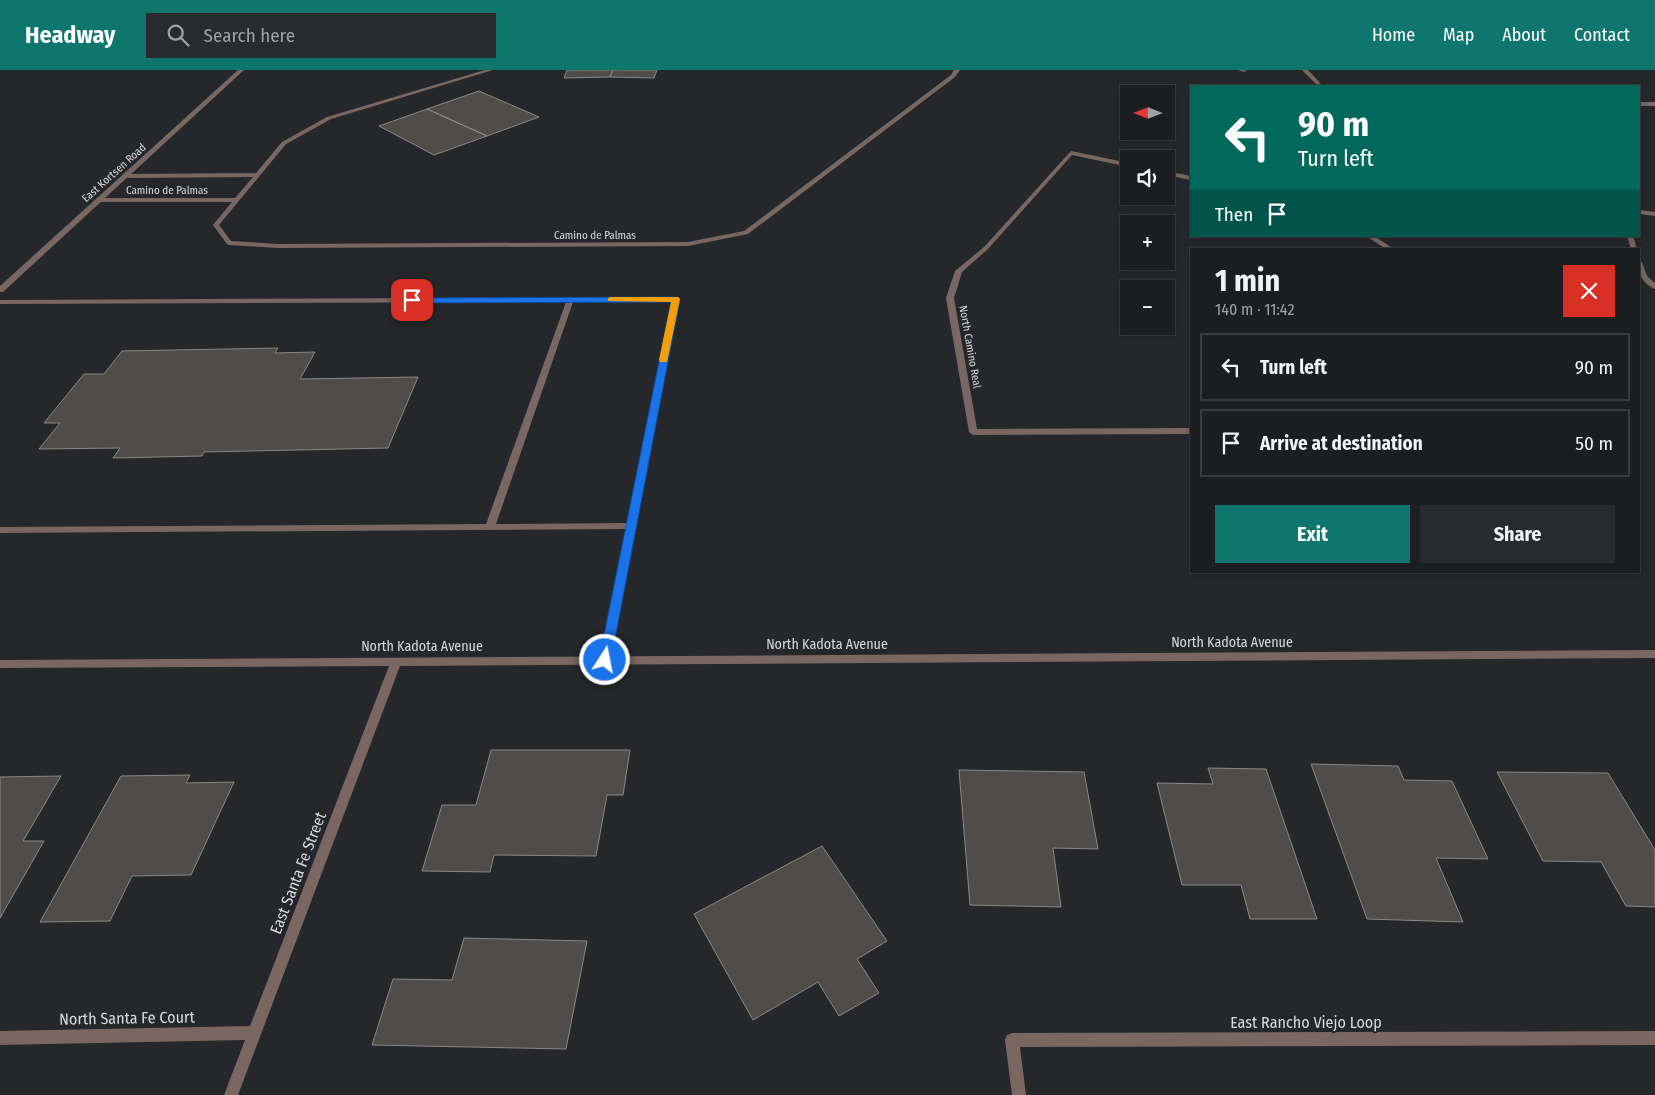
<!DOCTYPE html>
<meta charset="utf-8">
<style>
:root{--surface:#1c1d20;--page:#292a2d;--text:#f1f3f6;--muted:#a0a2a5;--line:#3a3b3e;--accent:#0f766e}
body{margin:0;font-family:"Fira Sans Condensed",sans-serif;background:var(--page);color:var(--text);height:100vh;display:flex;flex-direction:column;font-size:19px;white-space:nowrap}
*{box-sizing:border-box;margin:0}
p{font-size:16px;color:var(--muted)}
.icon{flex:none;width:28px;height:28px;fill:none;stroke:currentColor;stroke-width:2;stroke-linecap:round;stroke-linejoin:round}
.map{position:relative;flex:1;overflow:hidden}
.panel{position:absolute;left:1190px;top:178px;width:450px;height:325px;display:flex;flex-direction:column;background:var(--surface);border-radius:0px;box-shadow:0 2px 8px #0003,0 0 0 1px var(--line)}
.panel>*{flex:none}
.hud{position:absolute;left:1190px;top:15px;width:450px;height:152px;border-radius:0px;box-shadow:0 2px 8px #0003,0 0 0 1px var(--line);background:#00695c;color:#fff;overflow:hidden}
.needle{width:32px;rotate:270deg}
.buttons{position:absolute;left:1120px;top:15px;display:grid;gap:10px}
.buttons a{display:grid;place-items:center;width:55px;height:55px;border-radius:0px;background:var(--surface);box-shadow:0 2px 8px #0003,0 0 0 1px var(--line);font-size:25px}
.pin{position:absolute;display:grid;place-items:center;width:42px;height:42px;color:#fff;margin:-21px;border-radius:10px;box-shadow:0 2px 8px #0006}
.me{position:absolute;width:55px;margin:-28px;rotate:11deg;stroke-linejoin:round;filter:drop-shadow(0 0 4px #0008)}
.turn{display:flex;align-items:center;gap:18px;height:105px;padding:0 25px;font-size:22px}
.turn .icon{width:65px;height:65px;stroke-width:2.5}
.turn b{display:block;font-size:35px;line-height:42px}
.then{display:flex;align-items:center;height:48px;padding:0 25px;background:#0003;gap:10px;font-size:19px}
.round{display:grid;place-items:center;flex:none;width:52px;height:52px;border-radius:0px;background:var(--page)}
.summary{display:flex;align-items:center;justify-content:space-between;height:85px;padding:0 25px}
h1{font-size:30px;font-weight:700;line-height:38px}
.button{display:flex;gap:10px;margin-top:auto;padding:10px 25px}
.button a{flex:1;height:58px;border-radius:0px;background:var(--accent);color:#fff;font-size:20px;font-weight:700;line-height:58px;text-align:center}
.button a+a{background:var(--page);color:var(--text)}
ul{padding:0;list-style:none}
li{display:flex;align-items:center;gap:15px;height:68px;margin:0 10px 8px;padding:0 15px;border:2px solid var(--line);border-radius:0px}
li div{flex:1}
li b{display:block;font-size:19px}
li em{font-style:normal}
header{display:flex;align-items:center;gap:30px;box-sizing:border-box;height:70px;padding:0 25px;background:var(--accent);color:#fff}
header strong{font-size:24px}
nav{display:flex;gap:28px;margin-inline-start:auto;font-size:18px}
.search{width:350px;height:45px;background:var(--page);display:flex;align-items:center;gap:12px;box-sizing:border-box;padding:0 18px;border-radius:0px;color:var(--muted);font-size:19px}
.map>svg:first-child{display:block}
</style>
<header>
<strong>Headway</strong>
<div class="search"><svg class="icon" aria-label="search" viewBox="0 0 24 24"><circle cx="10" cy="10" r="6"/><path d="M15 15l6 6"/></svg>Search here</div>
<nav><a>Home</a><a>Map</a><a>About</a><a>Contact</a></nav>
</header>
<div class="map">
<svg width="1655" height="1025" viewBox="0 0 1655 1025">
<rect width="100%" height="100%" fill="#25272a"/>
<path fill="#4f4c49" stroke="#8c8986" d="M567,0H613L610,7L564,8Z
M613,0H657L654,8L610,7Z
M479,21L539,47L487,66L427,39Z
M427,39L436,43L487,66L434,85L379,56Z
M278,278L275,283L315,282L300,309L418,307L388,378L204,382L202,386L113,388L120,378L39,379L60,353H44L84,304H104L122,281Z
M491,680H630L623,725H607L596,786L494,785L490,802L422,801L442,735H476Z
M1311,694L1398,696L1404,710L1452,711L1488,789L1436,788L1463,852L1367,849Z
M1208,698L1266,699L1317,849H1250L1241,815H1182L1157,713L1213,714Z
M959,700L1084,702L1098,779L1053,778L1061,837L970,835Z
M1497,702L1608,703L1655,780V837L1626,836L1601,792L1543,791Z
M190,705L186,713L234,712L191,805L132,806L110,851L40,852L121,706Z
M61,706L23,771H44L0,848V707Z
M822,776L887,871L857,889L879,923L839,946L818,912L753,950L694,844Z
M464,868L587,871L566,979L372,975L393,909L452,910Z"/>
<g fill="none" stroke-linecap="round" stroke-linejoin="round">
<path fill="#7a6761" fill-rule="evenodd" d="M485,0H493L331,49L286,74L219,155L231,171L278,174L688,172L744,161L951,5L954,0H960L955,7L748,164L688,176L278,178L229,175L227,174L213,155L232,132H99L96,130L99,128H235L253,107L125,108L122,106L125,104L256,103L282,72L327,47Z
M1639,32H1655V36H1639Z
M1627,166H1633L1637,179H1631Z
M1639,190L1642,192L1647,206L1655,213V219C1642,213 1638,204 1639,190Z
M675,227L679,229L609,593H601L600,590L626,459L0,463V457L486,454L566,232L0,234V230ZM671,231L627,453L496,454L573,232Z"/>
<path fill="#7a6761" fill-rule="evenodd" d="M1238,0H1247L1244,2Z
M1302,0H1308L1323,16H1318Z
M1071,81L1129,93V97L1072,85L988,179L962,202L954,228L977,359L1191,358V364L973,365L969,362L946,228L955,201L984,177Z
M1166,101L1191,106V110L1166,105Z
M1639,140L1655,142V146L1639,144Z
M1366,166H1374L1394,179H1386Z
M1655,580V588L400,596L238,1025H224L245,970L0,975V961L250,956L389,596L0,598V590Z
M1655,961V975L1020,977L1026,1025H1012L1005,970L1007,965L1012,963Z"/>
<path fill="#7a6761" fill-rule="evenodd" d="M238,0H244L3,222H0V216Z"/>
</g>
<path fill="#1a73e8" stroke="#114b97" d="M675,227L680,229L611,590L609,594H601L599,590L671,232L412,233L408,230L412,228Z"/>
<path fill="#f59e0b" d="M611,227H678L680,229L667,292H660L659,290L671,232L608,231V228Z"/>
<g text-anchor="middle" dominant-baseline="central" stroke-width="4" stroke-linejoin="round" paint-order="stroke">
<g font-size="11" fill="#d9dadc" stroke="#25272a">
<text transform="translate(114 103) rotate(-42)">East Kortsen Road</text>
<text x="167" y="120">Camino de Palmas</text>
<text x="595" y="165">Camino de Palmas</text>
<text transform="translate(970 277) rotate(80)">North Camino Real</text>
</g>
<g font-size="14" fill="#d9dadc" stroke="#25272a">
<text x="1232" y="572">North Kadota Avenue</text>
<text x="827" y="574">North Kadota Avenue</text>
<text x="422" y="576">North Kadota Avenue</text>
</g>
<g font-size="16" fill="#d9dadc" stroke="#25272a">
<text transform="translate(298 803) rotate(-69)">East Santa Fe Street</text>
<text transform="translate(127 948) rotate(-1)">North Santa Fe Court</text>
<text x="1306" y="952">East Rancho Viejo Loop</text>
</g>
</g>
</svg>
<div class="buttons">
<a><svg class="needle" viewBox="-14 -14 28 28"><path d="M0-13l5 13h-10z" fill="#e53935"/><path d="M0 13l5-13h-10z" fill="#a0a2a5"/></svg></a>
<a><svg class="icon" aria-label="sound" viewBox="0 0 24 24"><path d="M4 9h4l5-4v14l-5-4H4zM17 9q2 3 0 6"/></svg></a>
<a>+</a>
<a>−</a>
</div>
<div class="pin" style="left:412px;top:230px;background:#d93025"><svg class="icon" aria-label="arrive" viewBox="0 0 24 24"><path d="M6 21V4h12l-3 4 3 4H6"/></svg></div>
<svg class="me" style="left:605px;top:590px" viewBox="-20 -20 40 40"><circle r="17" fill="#1a73e8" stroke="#fff" stroke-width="3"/><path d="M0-11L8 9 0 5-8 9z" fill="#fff"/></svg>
<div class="hud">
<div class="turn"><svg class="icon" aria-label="left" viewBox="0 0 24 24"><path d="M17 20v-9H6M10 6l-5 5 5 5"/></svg><div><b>90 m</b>Turn left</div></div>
<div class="then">Then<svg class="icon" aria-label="arrive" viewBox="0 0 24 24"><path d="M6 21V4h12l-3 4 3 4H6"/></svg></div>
</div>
<section class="panel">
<div class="summary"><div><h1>1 min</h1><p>140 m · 11:42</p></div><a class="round" style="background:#d93025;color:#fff"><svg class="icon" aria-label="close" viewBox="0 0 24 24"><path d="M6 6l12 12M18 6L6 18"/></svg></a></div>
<ul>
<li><svg class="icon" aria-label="left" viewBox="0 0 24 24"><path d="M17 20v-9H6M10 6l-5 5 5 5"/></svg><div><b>Turn left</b></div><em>90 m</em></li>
<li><svg class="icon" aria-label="arrive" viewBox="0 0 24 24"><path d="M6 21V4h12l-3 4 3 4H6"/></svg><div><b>Arrive at destination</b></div><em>50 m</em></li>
</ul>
<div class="button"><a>Exit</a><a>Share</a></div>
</section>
</div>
